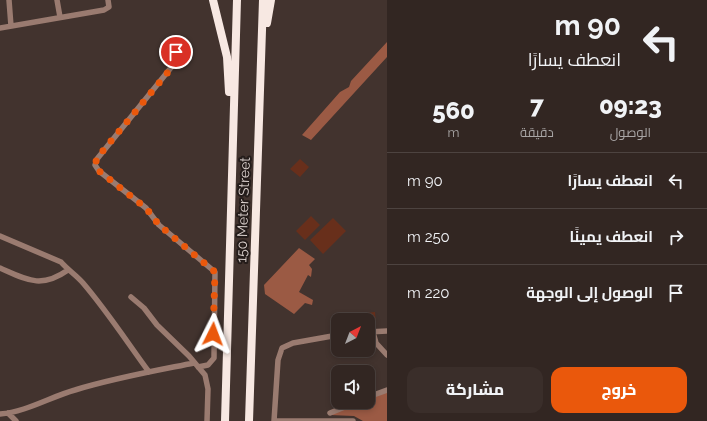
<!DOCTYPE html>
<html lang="ar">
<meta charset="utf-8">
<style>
:root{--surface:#322622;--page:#3a2e2a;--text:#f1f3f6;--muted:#a8a5a5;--line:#4d4340;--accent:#ea580c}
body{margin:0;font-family:Raleway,Cairo,sans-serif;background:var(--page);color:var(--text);direction:rtl;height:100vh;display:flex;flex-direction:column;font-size:15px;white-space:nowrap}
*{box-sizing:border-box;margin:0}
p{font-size:13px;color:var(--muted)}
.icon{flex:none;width:22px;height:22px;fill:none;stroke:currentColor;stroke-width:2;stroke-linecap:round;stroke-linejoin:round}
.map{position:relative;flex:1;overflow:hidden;direction:ltr}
.sheet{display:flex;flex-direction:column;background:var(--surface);width:320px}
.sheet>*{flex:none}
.guide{background:#322622;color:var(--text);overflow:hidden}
.needle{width:26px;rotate:42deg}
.tools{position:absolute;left:331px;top:313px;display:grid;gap:8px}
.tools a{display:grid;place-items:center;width:44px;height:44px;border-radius:8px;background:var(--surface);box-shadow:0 2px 6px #0003,0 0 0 1px var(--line);font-size:20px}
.pin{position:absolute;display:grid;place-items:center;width:34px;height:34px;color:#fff;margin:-17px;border:2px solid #fff;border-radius:50%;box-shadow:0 1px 4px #0007}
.me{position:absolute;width:44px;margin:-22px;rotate:3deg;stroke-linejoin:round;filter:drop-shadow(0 0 3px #0008)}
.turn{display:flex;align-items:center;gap:14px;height:84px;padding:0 20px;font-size:18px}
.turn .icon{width:52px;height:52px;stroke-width:2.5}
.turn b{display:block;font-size:28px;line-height:34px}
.eta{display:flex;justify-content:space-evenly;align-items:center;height:68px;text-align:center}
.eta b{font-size:24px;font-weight:800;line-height:28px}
.action{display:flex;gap:8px;margin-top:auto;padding:8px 20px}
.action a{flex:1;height:46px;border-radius:12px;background:var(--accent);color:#fff;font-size:16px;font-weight:800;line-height:46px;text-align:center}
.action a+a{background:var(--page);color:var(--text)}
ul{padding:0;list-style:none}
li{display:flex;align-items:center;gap:12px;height:56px;padding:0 20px;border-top:1px solid var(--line)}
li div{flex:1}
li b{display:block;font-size:15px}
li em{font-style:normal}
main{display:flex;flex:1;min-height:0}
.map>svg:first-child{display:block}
</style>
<main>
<section class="sheet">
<div class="guide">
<div class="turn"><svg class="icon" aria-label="left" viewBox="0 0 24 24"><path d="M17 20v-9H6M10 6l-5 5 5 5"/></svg><div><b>90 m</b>انعطف يسارًا</div></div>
</div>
<div class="eta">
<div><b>09:23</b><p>الوصول</p></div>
<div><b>7</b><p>دقيقة</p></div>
<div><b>560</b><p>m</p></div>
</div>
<ul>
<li><svg class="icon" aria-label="left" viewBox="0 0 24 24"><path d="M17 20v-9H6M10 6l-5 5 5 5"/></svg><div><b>انعطف يسارًا</b></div><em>90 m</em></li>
<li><svg class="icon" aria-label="right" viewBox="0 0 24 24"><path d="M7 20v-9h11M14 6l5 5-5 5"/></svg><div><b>انعطف يمينًا</b></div><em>250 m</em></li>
<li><svg class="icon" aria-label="arrive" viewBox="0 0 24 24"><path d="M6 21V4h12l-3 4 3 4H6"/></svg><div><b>الوصول إلى الوجهة</b></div><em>220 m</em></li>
</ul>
<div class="action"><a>خروج</a><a>مشاركة</a></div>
</section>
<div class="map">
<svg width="387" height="421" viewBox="0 0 387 421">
<rect width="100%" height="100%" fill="#42332e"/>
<path fill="#682f1b" d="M300,159L309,167L300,177L290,169Z
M311,216L320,225L305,240L296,231Z
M333,218L346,231L323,254L310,240Z
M375,312L376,325H368V320H352L351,315Z"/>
<path fill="#9b5a44" d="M387,42V57L311,140L302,135L340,92L349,87L351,81Z
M299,248L315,259L309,265L312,269L311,277L308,275L299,292L313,300L312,305L305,303L294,314L265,294L264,285Z
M387,392V421H363L354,416L330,415L361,402H368V399Z"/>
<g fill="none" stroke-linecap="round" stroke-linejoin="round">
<path stroke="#9a7b70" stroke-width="5.5" d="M9,0L11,26
M57,0L60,17
M0,28L104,10L109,7L108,0
M173,49L178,59L97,159L95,165L99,171L146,208L159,225L215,272L214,358L208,365L198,367
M0,236L61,262C68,270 76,275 83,283C107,311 127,342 149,372
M0,268C27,280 41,289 68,270
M131,297L144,308L157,325L189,356L205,375L208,389L207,421
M368,332L387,331
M373,332L376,343L387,355
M368,397L387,390
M8,413L16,421
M330,413L357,402
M0,414C26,412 50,397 75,390C114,378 154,371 194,363
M274,421L278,360L282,348L293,343L338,335
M274,421H353"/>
<path stroke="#f7e8e2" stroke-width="8" d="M213,0L227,57L229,92
M267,23L271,0
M225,421L237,0
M249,421L263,0"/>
</g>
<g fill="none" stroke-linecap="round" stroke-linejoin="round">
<path stroke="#ea580c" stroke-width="7" stroke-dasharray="0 12.6" d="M176,52L178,60L97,158L95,165L99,171L146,208L159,225L215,272L213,334"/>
</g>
<g text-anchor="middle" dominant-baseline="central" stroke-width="4" stroke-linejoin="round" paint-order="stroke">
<g font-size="14" fill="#dad0cd" stroke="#241c1a">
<text transform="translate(243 210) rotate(-88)">150 Meter Street</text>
</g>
</g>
</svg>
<div class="tools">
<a><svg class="needle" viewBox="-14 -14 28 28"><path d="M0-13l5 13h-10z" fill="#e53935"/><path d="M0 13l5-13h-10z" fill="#a8a5a5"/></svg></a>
<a><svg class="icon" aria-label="sound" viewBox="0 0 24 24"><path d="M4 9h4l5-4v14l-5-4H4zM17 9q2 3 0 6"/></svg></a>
</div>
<div class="pin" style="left:176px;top:52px;background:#d93025"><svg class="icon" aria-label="arrive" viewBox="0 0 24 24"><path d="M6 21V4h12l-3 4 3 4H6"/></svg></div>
<svg class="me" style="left:213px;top:334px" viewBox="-20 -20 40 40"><path d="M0-17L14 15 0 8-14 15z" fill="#ea580c" stroke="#fff" stroke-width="4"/></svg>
</div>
</main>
